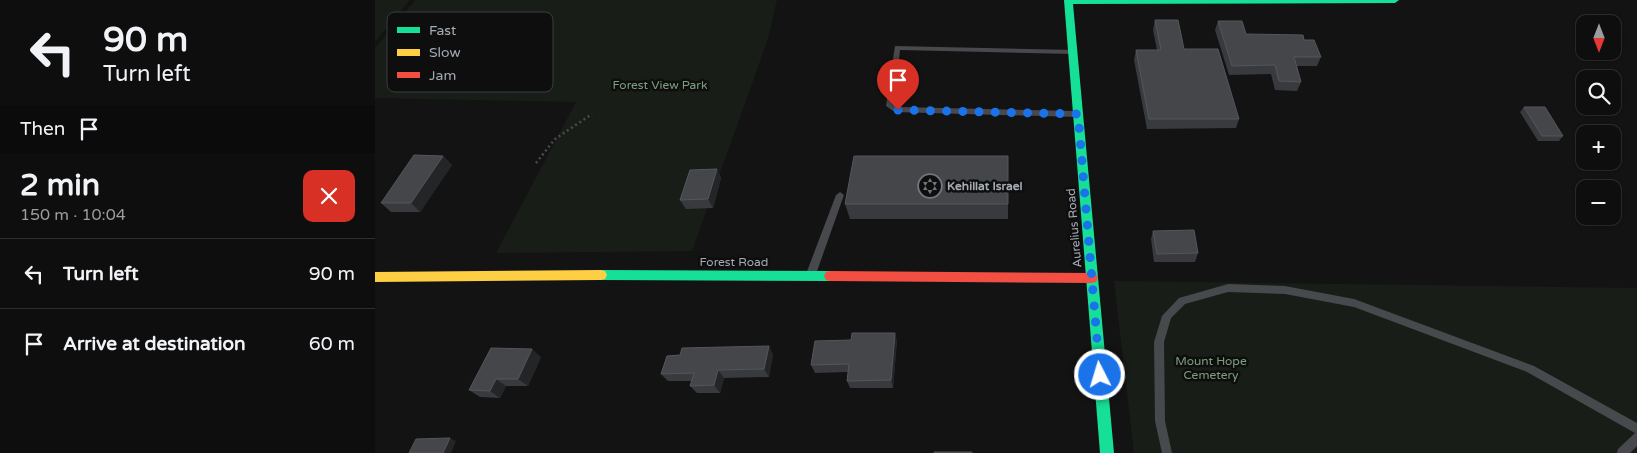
<!DOCTYPE html>
<meta charset="utf-8">
<style>
:root{--surface:#0e0e0f;--page:#171718;--text:#f1f3f6;--muted:#9b9c9e;--line:#2e2e2f}
body{margin:0;font-family:"Varela Round",sans-serif;background:var(--page);color:var(--text);height:100vh;display:flex;flex-direction:column;font-size:19px;white-space:nowrap}
*{box-sizing:border-box;margin:0}
p{font-size:16px;color:var(--muted)}
.icon{flex:none;width:28px;height:28px;fill:none;stroke:currentColor;stroke-width:2;stroke-linecap:round;stroke-linejoin:round}
.map{position:relative;flex:1;overflow:hidden}
.drawer{display:flex;flex-direction:column;background:var(--surface);width:375px}
.drawer>*{flex:none}
.top-card{background:#0e0e0f;color:var(--text);overflow:hidden}
.needle{width:32px;rotate:180deg}
.buttons{position:absolute;left:1201px;top:15px;display:grid;gap:10px}
.buttons a{display:grid;place-items:center;width:45px;height:45px;border-radius:10px;background:var(--surface);box-shadow:0 1px 4px #0004,0 0 0 1px var(--line);font-size:25px}
.pin{position:absolute;display:grid;place-items:center;width:42px;height:42px;color:#fff;margin:-51px -21px;border-radius:50% 50% 50% 0;rotate:-45deg;box-shadow:0 0 5px #0007}
.pin .icon{rotate:45deg}
.me{position:absolute;width:55px;margin:-28px;rotate:355deg;stroke-linejoin:round;filter:drop-shadow(0 0 4px #0008)}
.turn{display:flex;align-items:center;gap:18px;height:105px;padding:0 20px;font-size:22px}
.turn .icon{width:65px;height:65px;stroke-width:2.5}
.turn b{display:block;font-size:35px;line-height:42px}
.then{display:flex;align-items:center;height:48px;padding:0 20px;background:#0003;gap:10px;font-size:19px}
.round{display:grid;place-items:center;flex:none;width:52px;height:52px;border-radius:10px;background:var(--page)}
.head{display:flex;align-items:center;justify-content:space-between;height:85px;padding:0 20px}
h1{font-size:30px;font-weight:800;line-height:38px}
ul{padding:0;list-style:none}
li{display:flex;align-items:center;gap:15px;height:70px;padding:0 20px;border-top:1px solid var(--line)}
li div{flex:1}
li b{display:block;font-size:19px}
li em{font-style:normal}
main{display:flex;flex:1;min-height:0}
.map>svg:first-child{display:block}
</style>
<main>
<section class="drawer">
<div class="top-card">
<div class="turn"><svg class="icon" aria-label="left" viewBox="0 0 24 24"><path d="M17 20v-9H6M10 6l-5 5 5 5"/></svg><div><b>90 m</b>Turn left</div></div>
<div class="then">Then<svg class="icon" aria-label="arrive" viewBox="0 0 24 24"><path d="M6 21V4h12l-3 4 3 4H6"/></svg></div>
</div>
<div class="head"><div><h1>2 min</h1><p>150 m · 10:04</p></div><a class="round" style="background:#d93025;color:#fff"><svg class="icon" aria-label="close" viewBox="0 0 24 24"><path d="M6 6l12 12M18 6L6 18"/></svg></a></div>
<ul>
<li><svg class="icon" aria-label="left" viewBox="0 0 24 24"><path d="M17 20v-9H6M10 6l-5 5 5 5"/></svg><div><b>Turn left</b></div><em>90 m</em></li>
<li><svg class="icon" aria-label="arrive" viewBox="0 0 24 24"><path d="M6 21V4h12l-3 4 3 4H6"/></svg><div><b>Arrive at destination</b></div><em>60 m</em></li>
</ul>
</section>
<div class="map">
<svg width="1262" height="453" viewBox="0 0 1262 453">
<rect width="100%" height="100%" fill="#131314"/>
<path fill="#181d18" d="M0,0H35L0,42Z
M40,0H402L393,39L317,251L121,253L201,102L0,98V48Z
M739,281L1262,288V453H759Z"/>
<g fill="none" stroke-linecap="round" stroke-linejoin="round">
<path stroke="#494b4e" stroke-width="2.5" stroke-dasharray="2 3" stroke-linecap="butt" d="M161,163L180,139L217,114"/>
<path fill="#48494c" fill-rule="evenodd" d="M520,46L701,50L702,52L698,54L525,50L519,105L524,107L702,111L706,114L702,117L520,112L511,106Z
M465,192L469,195L441,274L439,277L436,278L433,277L431,274L461,195Z
M853,284L910,286L979,299L1159,366L1262,423V446L1255,453H1242L1243,449L1260,433L1152,372L979,307L910,294L853,292L810,304L796,318L789,342L790,421L797,453H787L780,421L779,342L787,316L804,298Z"/>
<path fill="#16e098" fill-rule="evenodd" d="M689,0H1024L1020,3L698,4L739,453H725Z
M226,270L455,271L459,272L461,276L459,280L455,281L226,280L222,279L220,275L222,271Z"/>
<path fill="#ffcf43" fill-rule="evenodd" d="M226,270L230,271L232,275L230,279L226,280L0,282V272Z"/>
<path fill="#f24e42" fill-rule="evenodd" d="M455,271L717,273L721,274L723,278L721,282L717,283L455,281L451,280L449,276L451,272Z"/>
</g>
<path fill="#383a3d" d="M780,20L809,49L864,119L861,128L772,129L759,60L761,50H782L778,30Z
M843,21L871,34L929,40L946,57L942,66H922L926,82L922,91L900,90L896,74L854,75L840,30Z
M1149,107L1188,136L1184,141H1163L1145,112Z
M68,156L77,165L45,212H16L6,203Z
M633,156V219H475L470,204Z
M342,169L346,178L338,208L311,209L305,200Z
M778,231L823,253L820,262H779L776,239Z
M522,340L518,388H475L472,381L473,372L440,373L436,365Z
M398,354L394,377L349,378L345,393H322L315,386L317,381H293L286,374Z
M166,357L153,386H131L125,398L105,397L94,390Z"/>
<path fill="#242527" d="M68,156L77,165L45,212L36,203Z
M342,169L346,178L338,208L333,199Z
M520,333L522,340L518,388L516,380Z
M394,346L398,354L394,377L389,369Z
M157,349L166,357L153,386L143,379Z
M343,370L349,378L345,393L339,385Z
M121,379L131,386L125,398L115,391Z
M75,438L81,441L76,453H68Z"/>
<path fill="#44464a" stroke="#53565b" d="M780,20H803L809,49H843L864,119H774L761,50H786Z
M843,21H867L871,34L928,35L929,40H939L946,57H919L926,82L904,81L900,65L857,66Z
M1149,107H1170L1188,136H1167Z
M39,155L68,156L36,203H6Z
M479,156H633V204H470Z
M342,169L333,199L305,200L315,170Z
M819,230L823,253L782,254L778,231Z
M477,333H520L516,380L472,381L474,364L436,365L440,341L476,340Z
M394,346L389,369L343,370L339,385L315,386L319,373L286,374L292,356L305,355L307,348Z
M116,348L157,349L143,379H121L115,391L94,390Z
M75,438L68,453H34L41,439Z
M559,452H597V453H559Z"/>
<g fill="none" stroke-linecap="round" stroke-linejoin="round">
<path stroke="#1a73e8" stroke-width="9" stroke-dasharray="0 16.2" d="M523,110L703,114L725,375"/>
</g>
<defs>
<g id="synagogue-ring" transform="scale(1.25)"><circle r="9.5" fill="#0e0e0f" stroke="#71767d" stroke-width="1.5"/><path d="M0-6.5L5.6 3.2H-5.6ZM0 6.5L5.6-3.2H-5.6Z" fill="#71767d"/></g>
</defs>
<g fill-rule="evenodd">
<use href="#synagogue-ring" x="555" y="186"/>
</g>
<g text-anchor="middle" dominant-baseline="central" stroke-width="5" stroke-linejoin="round" paint-order="stroke">
<g font-size="12" fill="#7da07b" stroke="#0e0e0f">
<text x="285" y="85">Forest View Park</text>
<text x="836" y="361">Mount Hope<tspan x="836" dy="14">Cemetery</tspan></text>
</g>
<g font-size="12" font-weight="bold" fill="#a4abb5" stroke="#0e0e0f" text-anchor="start">
<text x="572" y="186">Kehillat Israel</text>
</g>
<g font-size="12" fill="#a4abb5" stroke="#0e0e0f">
<text transform="translate(699 228) rotate(-95)">Aurelius Road</text>
<text x="359" y="262">Forest Road</text>
</g>
</g>
<rect x="12" y="12" width="166" height="80" rx="8" fill="#0e0e0f" stroke="#3b3d41" stroke-width="1"/>
<rect x="22" y="27" width="23" height="6" fill="#16e098"/>
<rect x="22" y="49" width="23" height="7" fill="#ffcf43"/>
<rect x="22" y="72" width="23" height="6" fill="#f24e42"/>
<g font-size="14" fill="#a4abb5">
<text x="54" y="35">Fast</text>
<text x="54" y="57">Slow</text>
<text x="54" y="80">Jam</text>
</g>
</svg>
<div class="buttons">
<a><svg class="needle" viewBox="-14 -14 28 28"><path d="M0-13l5 13h-10z" fill="#e53935"/><path d="M0 13l5-13h-10z" fill="#9b9c9e"/></svg></a>
<a><svg class="icon" aria-label="search" viewBox="0 0 24 24"><circle cx="10" cy="10" r="6"/><path d="M15 15l6 6"/></svg></a>
<a>+</a>
<a>−</a>
</div>
<div class="pin" style="left:523px;top:110px;background:#d93025"><svg class="icon" aria-label="arrive" viewBox="0 0 24 24"><path d="M6 21V4h12l-3 4 3 4H6"/></svg></div>
<svg class="me" style="left:725px;top:375px" viewBox="-20 -20 40 40"><circle r="17" fill="#1a73e8" stroke="#fff" stroke-width="3"/><path d="M0-11L8 9 0 5-8 9z" fill="#fff"/></svg>
</div>
</main>
